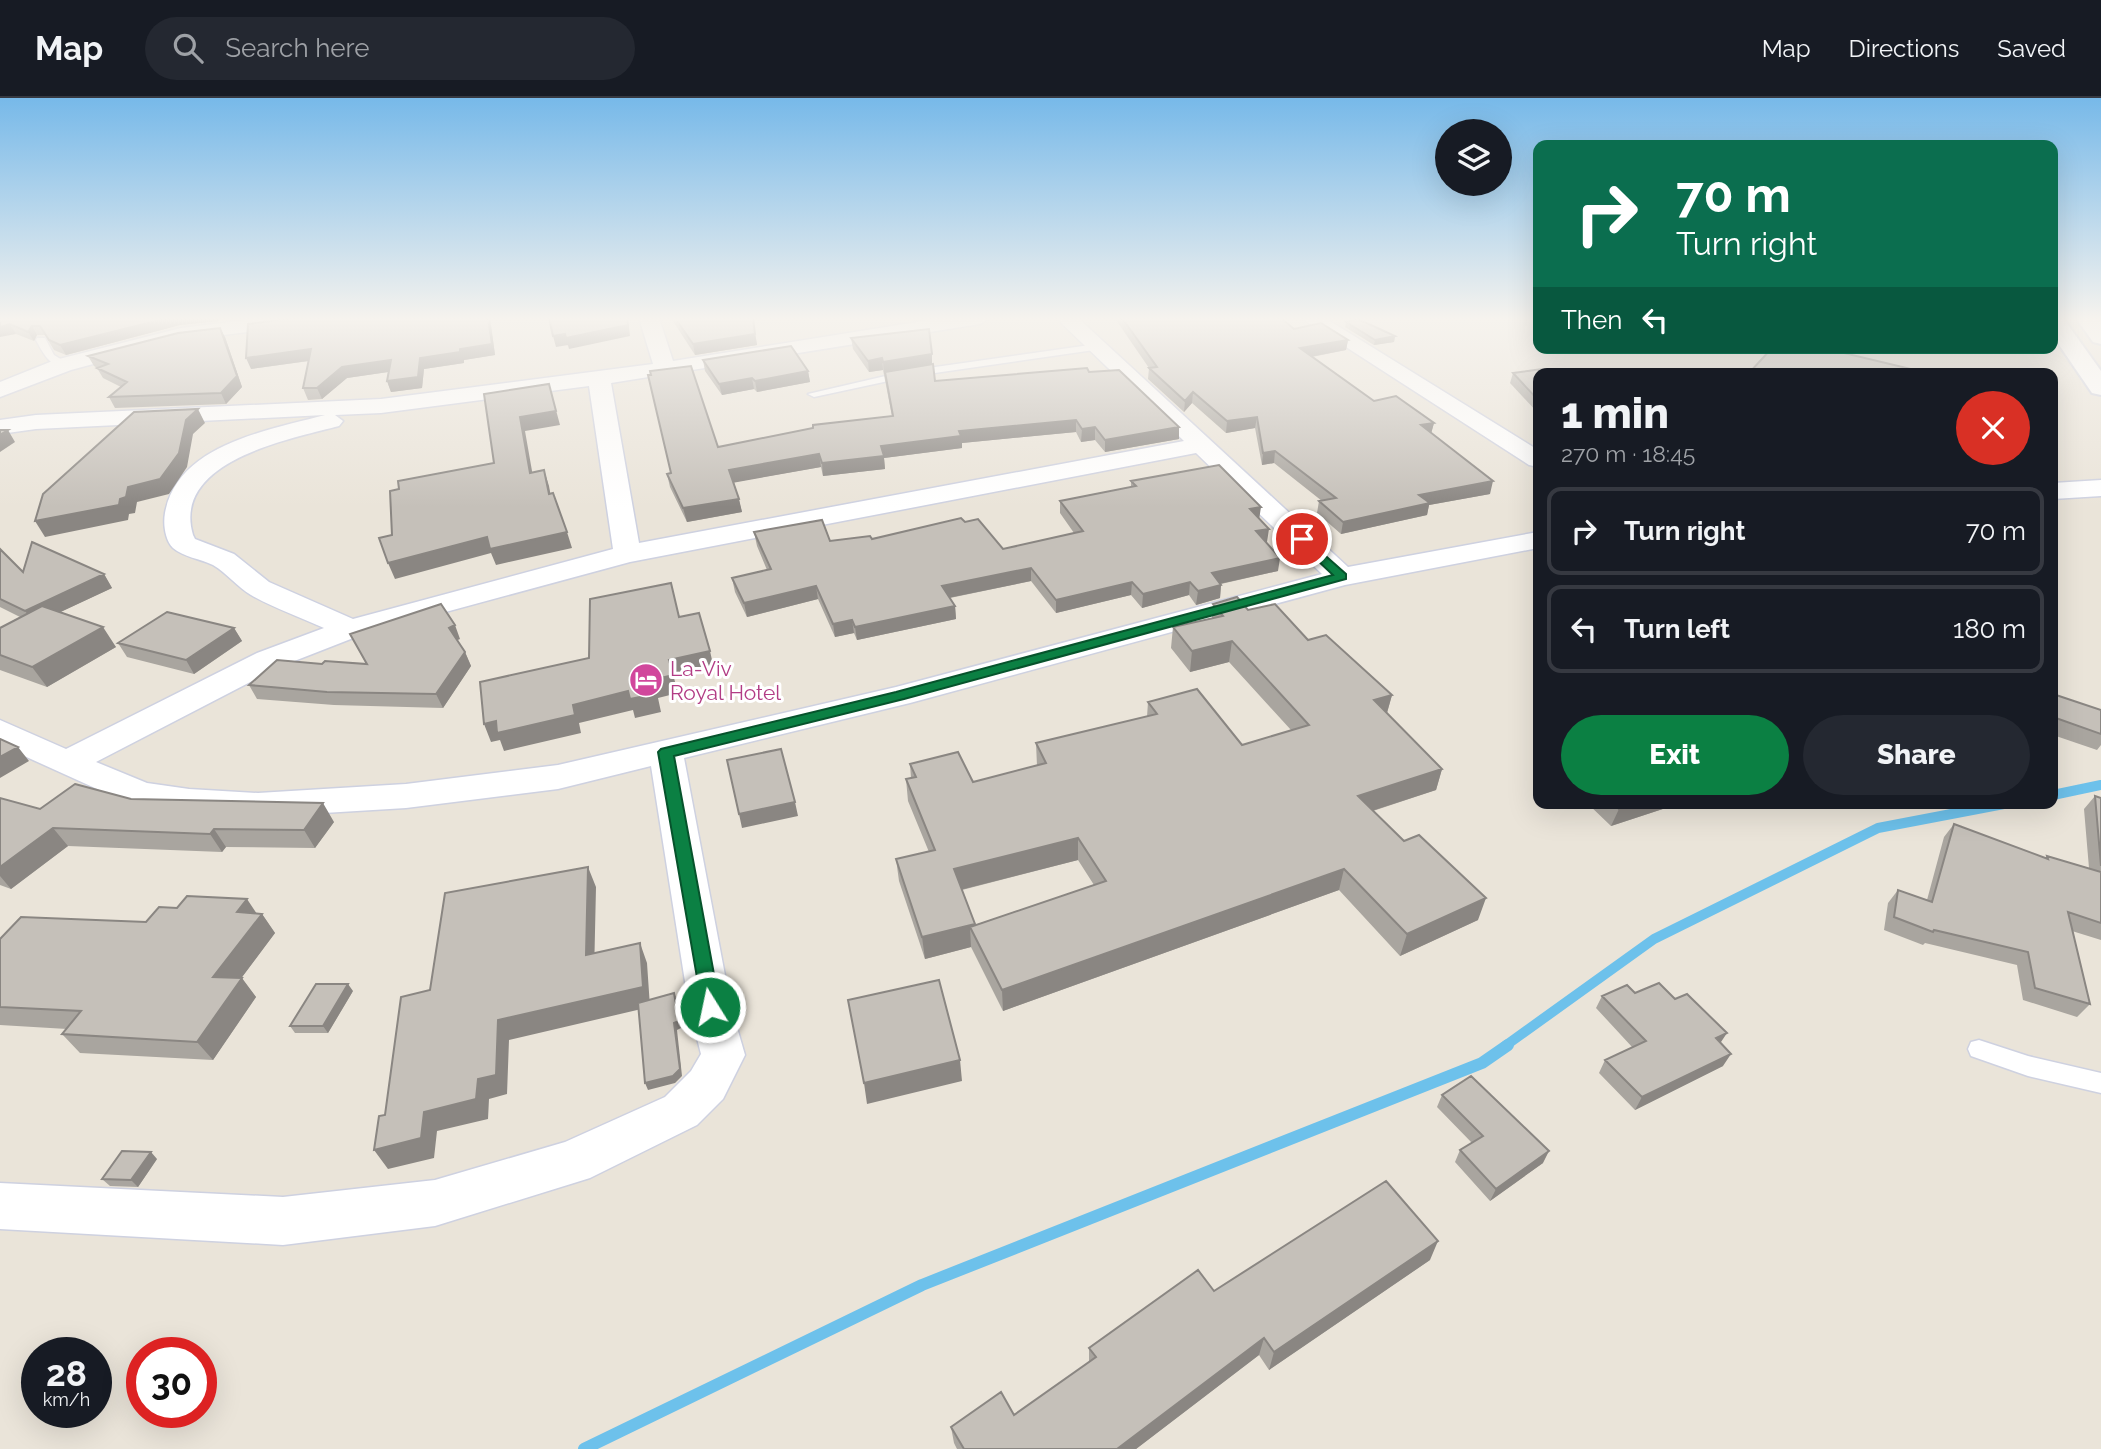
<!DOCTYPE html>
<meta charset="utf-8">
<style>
:root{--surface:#171b24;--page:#242831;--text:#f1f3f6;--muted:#9ea1a6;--line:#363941;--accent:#0b8043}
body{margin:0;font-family:Raleway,sans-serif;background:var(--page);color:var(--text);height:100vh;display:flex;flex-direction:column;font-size:26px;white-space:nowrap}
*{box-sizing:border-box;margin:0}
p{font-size:23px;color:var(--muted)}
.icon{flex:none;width:38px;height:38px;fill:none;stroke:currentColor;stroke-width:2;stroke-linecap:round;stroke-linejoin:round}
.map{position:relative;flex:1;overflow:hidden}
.details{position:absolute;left:1533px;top:270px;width:525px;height:441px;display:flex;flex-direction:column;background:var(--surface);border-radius:14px;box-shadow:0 7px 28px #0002}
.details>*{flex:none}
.hud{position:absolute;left:1533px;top:42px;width:525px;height:214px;border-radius:14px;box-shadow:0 7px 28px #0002;background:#0b6e4f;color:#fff;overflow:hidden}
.controls{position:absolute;left:1435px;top:21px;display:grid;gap:14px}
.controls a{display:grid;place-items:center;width:77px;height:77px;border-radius:50%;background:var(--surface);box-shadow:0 7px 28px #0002;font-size:35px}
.speed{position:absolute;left:21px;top:1239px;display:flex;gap:14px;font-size:35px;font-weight:700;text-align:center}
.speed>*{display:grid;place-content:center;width:91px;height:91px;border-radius:50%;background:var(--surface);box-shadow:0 7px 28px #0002;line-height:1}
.speed small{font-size:18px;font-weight:400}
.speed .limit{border:10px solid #d22;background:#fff;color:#111}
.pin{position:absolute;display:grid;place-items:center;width:60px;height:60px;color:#fff;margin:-30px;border:4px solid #fff;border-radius:50%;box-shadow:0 2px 7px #0007}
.me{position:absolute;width:77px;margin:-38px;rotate:350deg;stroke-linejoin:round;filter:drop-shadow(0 0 5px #0008)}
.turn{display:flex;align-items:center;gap:24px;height:147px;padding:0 28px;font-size:32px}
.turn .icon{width:91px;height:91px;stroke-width:2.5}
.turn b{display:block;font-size:49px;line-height:60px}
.then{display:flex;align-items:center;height:66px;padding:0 28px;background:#0003;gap:14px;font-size:26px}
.round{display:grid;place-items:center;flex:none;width:74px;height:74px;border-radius:37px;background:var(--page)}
.head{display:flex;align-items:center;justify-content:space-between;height:119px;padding:0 28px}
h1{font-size:42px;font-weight:800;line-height:52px}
.action{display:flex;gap:14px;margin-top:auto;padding:14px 28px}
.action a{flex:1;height:80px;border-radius:42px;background:var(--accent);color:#fff;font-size:28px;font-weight:800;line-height:80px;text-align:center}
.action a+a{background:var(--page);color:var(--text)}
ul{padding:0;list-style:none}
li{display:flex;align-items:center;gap:21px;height:88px;margin:0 14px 10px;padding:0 14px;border:4px solid var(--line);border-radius:14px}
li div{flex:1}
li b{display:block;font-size:26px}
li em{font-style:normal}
header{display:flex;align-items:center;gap:42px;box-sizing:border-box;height:98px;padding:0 35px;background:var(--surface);border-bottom:2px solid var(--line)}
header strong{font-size:33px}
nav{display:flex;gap:38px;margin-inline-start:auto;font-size:24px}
.search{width:490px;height:63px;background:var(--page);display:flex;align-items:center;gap:18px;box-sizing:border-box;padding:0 24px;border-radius:38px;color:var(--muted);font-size:26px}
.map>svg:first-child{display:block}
</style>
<header>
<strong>Map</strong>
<div class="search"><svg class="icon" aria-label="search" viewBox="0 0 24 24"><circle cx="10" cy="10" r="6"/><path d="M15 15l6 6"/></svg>Search here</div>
<nav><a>Map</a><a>Directions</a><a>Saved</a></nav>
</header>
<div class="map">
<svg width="2101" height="1351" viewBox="0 0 2101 1351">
<rect width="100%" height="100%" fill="#eae4d9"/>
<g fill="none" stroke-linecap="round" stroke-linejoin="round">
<path stroke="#6dc1eb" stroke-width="10" d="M2053,697L2101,687
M1505,948L1654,841L1878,730L2009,705"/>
<path stroke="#6dc1eb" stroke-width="12" d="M584,1351L922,1187L1482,965L1508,947"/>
<g stroke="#ced1e0" stroke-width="3">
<path id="service" d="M37,240H45L54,257L67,265V269C50,270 43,255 36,242Z
M1097,246L1101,247V251L907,279L814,299L808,296L907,273Z
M1979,942L2028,958L2101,975V995L2028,978L1971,958L1968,951L1971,944Z"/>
</g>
<g stroke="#ced1e0" stroke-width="3">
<path id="minor" d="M262,220H324L314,226L182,242L71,272L0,299V284L55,262L181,230Z
M639,220H659L673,263L942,220H990L980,226L611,285L639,445L1184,343L1056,220H1078L1348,469L1538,434V450L1345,487L910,605L684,660L731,909L745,957L723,1001L697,1027L590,1080L435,1128L283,1147L0,1131V1085L283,1099L435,1082L565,1044L665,999L691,973L701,956L689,909L651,668L558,691L406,710L258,719L189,715L128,705L0,647V622L66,651L257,555L324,530C300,519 274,510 251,497C237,489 227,475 213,467C201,461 183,459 173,450C165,442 163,426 165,415C177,346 270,332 325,317L36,331L0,336V322L36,317L381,301L653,266ZM589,288L613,451L353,521L269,484L234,456L195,441L193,437C171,363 290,341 339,328L343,323L335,317L381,315ZM1196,355L1322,476L896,589L558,667L406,686L258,695L189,691L147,685L96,664L279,569L361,537L630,464Z
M1301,220H1325L1538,352V369L1529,367Z
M2101,382V398L2053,401V385Z"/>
</g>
<g stroke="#ced1e0" stroke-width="4">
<path id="secondary" d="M2053,220H2063L2101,273V297L2092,295L2053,238Z
M2076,220H2098L2101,224V246L2093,244Z"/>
</g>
<use href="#service" fill="#fff" fill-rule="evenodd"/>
<use href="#minor" fill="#fff" fill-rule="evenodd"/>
<use href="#secondary" fill="#fff" fill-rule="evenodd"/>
</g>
<path fill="#a9a59f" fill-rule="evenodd" d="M0,220H219V223L180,227L66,257L54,252L45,237H37L34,243L16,236Z
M292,220H490L495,257L464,262V265L424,271L422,290L391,294L387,283L388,274L347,280L322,301L308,302L303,290L309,263L251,271Z
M671,220H762L753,222L757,247L695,257Z
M1116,220H1281L1294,231L1348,242L1346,252L1312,259L1374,303L1434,325L1431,335L1490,396L1429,407L1427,417L1341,436L1317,415L1319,403H1322L1274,365L1262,367L1255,330L1226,335L1192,305L1184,314L1148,281L1149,270L1116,222Z
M1346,224L1395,238L1394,244L1374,247L1345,229Z
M225,239L242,289L226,306L115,310L109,299L121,289L103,280L97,270L94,268L88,258Z
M851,240L932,266L935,283L1089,274L1179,329V341L1105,354L1095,342L1081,344L1076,334L962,345V350L884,360L885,371L823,378L821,369L734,384L742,414L687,424L670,389L667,376L671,375L718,349L892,318L883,272L869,274L853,251Z
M703,262L808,273L810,284L757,294L754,291L722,297L705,273Z
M1513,275H1538V315L1510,285Z
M1131,383L1259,420L1267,444H1266L1278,473L1221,486L1220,500L1196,507L1189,497L1142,510L1131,497L1056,515L1031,483L950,500L955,508L956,521L857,542L854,535L835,539L818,501L747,519L735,494L732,480L767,472L757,448L754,434L830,443L872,441L965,424L1003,451L1074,435L1060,415V403L1131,389Z
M0,451L23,474L104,476L112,490L60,514L116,549L47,589L0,572V530L20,519L0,509Z
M1213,506L1248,512L1308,542L1392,597L1387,615L1442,671L1436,692L1373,713L1478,822L1400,858L1339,792L1003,913L971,849L925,861L899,783L896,761L929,754L908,703L906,681L911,680L910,666L973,684L1037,668L1036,645L1147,619L1148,604L1242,647L1291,632L1229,564L1190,574L1171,550L1173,529L1212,520ZM1078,762L1094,787L975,827L962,792Z
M234,530L242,543L194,576L127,559L118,545Z
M350,536L460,541L457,542L465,554L471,568L443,610L334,607L257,601L249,587L322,566H366Z
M2053,596L2101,612V647L2097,652L2053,637Z
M2095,698L2101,700V842L2072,833L2090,906L2077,919L2023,902L2017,867L1925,845L1923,847L1884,832L1888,805L1898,792L1927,802L1944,739L1954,726L2045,760L2047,758L2089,770L2084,711Z
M0,700L40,711L131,701L334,724L315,750L226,749L222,754L68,748L11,791L0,787Z
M1587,705H1681L1611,728Z
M177,810L262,816L275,835L241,880L256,899L213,962L80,955L62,936L67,931L0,927V841L146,824Z
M353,893L328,935H295L290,928Z
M1635,895L1723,968L1635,1012L1599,975L1605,962L1633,950L1596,910L1602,898Z
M1442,997L1543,1065L1490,1103L1455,1064L1460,1052L1472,1045L1437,1009Z
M157,1061L138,1089L110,1088L102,1081Z
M1430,1162L1269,1272L1259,1257L1136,1351H957L954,1345L951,1329L1014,1317L1089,1264V1250L1214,1193Z"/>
<path fill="#8a8682" d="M168,220H219V223L180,227L66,257L60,247Z
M488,220H490L495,257L464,262V265L424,271L422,290L391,294L387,283L420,260L460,251Z
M627,220H628L630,238L569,251L566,240Z
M753,220H762L753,222L757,247L695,257L693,246Z
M10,226L16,236L0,239V229Z
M32,228L37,237L34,243L28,234Z
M220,230L225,239L242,289L226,306L221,295Z
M565,236L568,247L556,249L553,238Z
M1395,238L1394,244L1374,247L1375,242Z
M1348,242L1346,252L1299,261L1300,250Z
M311,251L315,262L251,271L246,260Z
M932,256V267L884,276L883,264Z
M882,260L883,272L869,274L868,263Z
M391,262L395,273L347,280L322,301L317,290L342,269Z
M808,273L810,284L757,294L755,283Z
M752,280L754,291L722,297L719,286Z
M549,286L560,327L525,333L535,390L530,375L520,319Z
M1193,294L1192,305L1184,314L1185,303Z
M198,311L205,325L193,336L187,369L169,396L137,404L135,415L129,416L128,422L45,439L35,423L120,401L128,389L186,322Z
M1257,319L1255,330L1226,335L1227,323Z
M1076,322V334L962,345V350L884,360L885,371L823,378L822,365L881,348L959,333Z
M1434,325L1431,336L1421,327Z
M1095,329V342L1081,344L1082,331Z
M1179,329V341L1105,354V342Z
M8,332L15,344L0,354V337Z
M1275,353L1274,365L1262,367L1263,355Z
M819,356L821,369L732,385L729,372Z
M544,372L549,388L553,411L549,396Z
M1493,383L1490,396L1429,407L1427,417L1341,436L1343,424L1419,397Z
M739,401L742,414L687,424L683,410Z
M1261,409L1259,422L1250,411Z
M1269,431L1267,444L1254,446L1256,433Z
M567,434L572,450L496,467L491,455L395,481L388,465L487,439Z
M1280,460L1278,473L1210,488L1212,475Z
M1031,470V483L943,501L942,488Z
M104,476L112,490L35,526L25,513Z
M1132,484L1131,497L1056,515V502Z
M1190,484L1189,497L1142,510L1143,496Z
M1221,487L1220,500L1196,507L1198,493Z
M816,488L818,501L747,519L744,505Z
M955,508L956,521L857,542L855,529Z
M852,522L854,535L835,539L833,526Z
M455,527L460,541L454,543L449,530Z
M103,529L116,549L47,589L32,569Z
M234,530L242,543L194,576L186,562Z
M1232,543L1229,564L1190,574L1192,553Z
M710,553L714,571L674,580L678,595L658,600L661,614L635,620L633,612L579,625L581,635L504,653L500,642L491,644L484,626L573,607L653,582L669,562Z
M465,554L471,568L443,610L436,596Z
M1392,597L1386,618L1374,602Z
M18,649L29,663L0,680V659Z
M1442,671L1436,692L1353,719L1358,698Z
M795,704L798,718L742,730L739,716Z
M323,705L334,724L315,750L304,732Z
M1637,705H1681L1611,728L1619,711Z
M53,730L68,748L11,791L0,778V769Z
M214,731L226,749L222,754L210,736Z
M1078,740V762L956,793L954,771Z
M588,769L596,789L594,878L586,857Z
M1344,771L1339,792L1003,913L1002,892Z
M1486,800L1478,822L1400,858L1407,836Z
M247,801L259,819L262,816L275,835L228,898L213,879L237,814Z
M975,826L976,840L970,829L971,849L925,861L922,839Z
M640,845L647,865L650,909L509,942L507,996L489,1001L488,1021L437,1033L434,1060L388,1071L374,1052L424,1014L478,981L498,922Z
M242,880L256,899L213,962L197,944Z
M348,886L353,893L328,935L323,928Z
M674,895L677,902L681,930L677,932L682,978L675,985L648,992L645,985L674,925Z
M1727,935L1719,947L1716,940Z
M1731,956L1723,968L1635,1012L1642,999Z
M960,962L962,983L867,1006L864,985Z
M1549,1053L1543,1065L1490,1103L1496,1091Z
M151,1054L157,1061L138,1089L131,1082Z
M1438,1143L1430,1162L1269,1272L1274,1254Z
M1264,1240L1259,1257L1136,1351H1117Z"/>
<path fill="#c5c0b9" stroke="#8a8682" stroke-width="2" d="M0,220H168L60,247L49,242L40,228H32L28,234L10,226L0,229Z
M292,220H488L492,246L460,251V254L420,260L418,279L387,283L391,262L342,269L317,290H303L311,251L246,260L248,226Z
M549,220H627L628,227L566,240L565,236L553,238Z
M675,220H753L755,236L693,246Z
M1122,220H1281L1294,231L1321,225L1348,242L1300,250L1374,303L1396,298L1403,303L1434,325L1421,327L1493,383L1419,397L1430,405L1343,424L1319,403L1336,400L1275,353L1263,355L1257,319L1227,323L1193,294L1185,303L1149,270L1157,269Z
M1358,221L1395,238L1375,242L1346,224Z
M220,230L237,278L221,295L109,299L127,284L97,270L108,266L88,258L178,235Z
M929,231L932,256L883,264L882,260L868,263L851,240Z
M791,248L808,273L755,283L752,280L719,286L703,262Z
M1772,250H1823L1911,271V275H1749Z
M933,266L935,283L1087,270L1089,274L1119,272L1179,329L1105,342L1095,329L1082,331L1076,322L959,333L961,338L881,348L884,358L822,365L819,356L729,372L739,401L683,410L667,376L671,375L648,277H651L650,273L691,268L718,349L813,330V327L893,318L885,274Z
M1542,271L1549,275H1538V302L1513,275Z
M549,286L556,313L520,319L530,375L544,372L549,396L553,395L567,434L490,451L487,439L388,465L379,440L392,437L390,393L399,391L398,383L494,365L484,296Z
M198,311L186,322L179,355L160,381L128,389L126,399L120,401L119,407L35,423L43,396L134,314Z
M0,332H8L0,337Z
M1219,367L1261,409L1250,411L1269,431L1256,433L1280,460L1212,475L1221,487L1198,493L1190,484L1143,496L1132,484L1056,502L1031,470L942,488L955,508L855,529L852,522L833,526L816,488L744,505L732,480L771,471L754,434L822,422L830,443L870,438L872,441L961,420L965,424L978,421L1003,451L1083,433L1060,403L1136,388L1131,383Z
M32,444L104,476L25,513L0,501V451L23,474Z
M671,485L679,519L699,515L710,553L669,562L673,577L653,582L655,596L630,601L628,593L573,607L575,617L497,635L496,623L484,626L480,584L589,560L590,501Z
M1237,499L1248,512L1275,506L1308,542L1326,537L1392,597L1374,602L1442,671L1358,698L1404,743L1419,737L1486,800L1407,836L1344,771L1002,892L970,829L1106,783L1078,740L954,771L975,826L922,839L896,761L935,752L906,681L916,679L910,666L958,654L973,684L1046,665L1036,645L1157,616L1148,604L1197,591L1242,647L1309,627L1232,543L1192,553L1173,529L1223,518L1213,506Z
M441,506L455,527L449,530L465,554L436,596L327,594L249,587L277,562L322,566L325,563L367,566L350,536Z
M42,508L103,529L32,569L0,557V530Z
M167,514L234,530L186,562L118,545Z
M2053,596L2101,612V636L2053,619Z
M0,641L18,649L0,659Z
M781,651L795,704L739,716L727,662Z
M75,686L131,701L323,705L304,732L214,731L210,736L53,730L0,769V700L40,711Z
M2095,698L2101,700V768Z
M1613,705H1637L1619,711Z
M1954,726L2048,761L2047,758L2101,774V825L2068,814L2090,906L2035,890L2028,854L1934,832L1933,834L1894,819L1898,792L1932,804Z
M588,769L586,857L640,845L643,889L498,922L496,977L478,981L476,1001L424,1014L421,1040L374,1052L379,1018L385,1017L401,899L430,892L445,795Z
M187,798L247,801L237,814L262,816L213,879L242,880L197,944L62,936L81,913L0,909V841L21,819L146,824L159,809L177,810Z
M939,882L960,962L864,985L848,902Z
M1659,885L1675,901L1687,896L1727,935L1716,940L1731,956L1642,999L1605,962L1646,943L1602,898L1627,887L1635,895Z
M316,886H348L323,928H290Z
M674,895L679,923L674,925L680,971L673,978L645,985L638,905Z
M1471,978L1549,1053L1496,1091L1460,1052L1483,1038L1442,997Z
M122,1053L151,1054L131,1082L102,1081Z
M1386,1083L1438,1143L1274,1254L1264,1240L1117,1351H964L951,1329L1001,1294L1014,1317L1096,1259L1089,1250L1198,1172L1214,1193Z"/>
<linearGradient id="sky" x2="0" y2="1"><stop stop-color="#77b9e9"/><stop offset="0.54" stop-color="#f6f3ee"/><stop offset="1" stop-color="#f6f3ee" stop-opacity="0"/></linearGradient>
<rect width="2101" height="409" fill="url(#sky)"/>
<path fill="#0b8043" stroke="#07532c" stroke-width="2" d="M1302,437L1346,476V481L904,601L674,658L720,909L717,914L710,917L703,914L658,654L661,651L896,594L1333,477L1298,444V438Z"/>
<defs>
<g id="hotel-disc" transform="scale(1.75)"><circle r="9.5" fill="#d1479c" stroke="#fff"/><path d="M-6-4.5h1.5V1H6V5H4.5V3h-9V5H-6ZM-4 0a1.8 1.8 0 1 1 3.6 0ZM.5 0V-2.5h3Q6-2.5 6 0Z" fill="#fff"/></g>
</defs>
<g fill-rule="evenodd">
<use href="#hotel-disc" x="646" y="582"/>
</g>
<g text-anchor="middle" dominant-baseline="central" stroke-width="6" stroke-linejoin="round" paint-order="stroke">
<g font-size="21" fill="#b23c85" stroke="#fff" text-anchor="start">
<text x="670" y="570">La-Viv<tspan x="670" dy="24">Royal Hotel</tspan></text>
</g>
</g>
</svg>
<div class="controls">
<a><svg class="icon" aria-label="layers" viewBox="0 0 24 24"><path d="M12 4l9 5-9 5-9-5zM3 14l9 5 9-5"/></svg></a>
</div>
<div class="speed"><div>28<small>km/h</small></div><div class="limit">30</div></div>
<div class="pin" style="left:1302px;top:441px;background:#d93025"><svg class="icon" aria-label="arrive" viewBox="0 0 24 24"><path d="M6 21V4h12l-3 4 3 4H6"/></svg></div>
<svg class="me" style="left:710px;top:909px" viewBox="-20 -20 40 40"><circle r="17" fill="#0b8043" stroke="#fff" stroke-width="3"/><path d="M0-11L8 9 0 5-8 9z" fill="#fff"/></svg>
<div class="hud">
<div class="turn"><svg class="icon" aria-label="right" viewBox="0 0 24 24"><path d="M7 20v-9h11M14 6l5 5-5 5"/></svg><div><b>70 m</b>Turn right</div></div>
<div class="then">Then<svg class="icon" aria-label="left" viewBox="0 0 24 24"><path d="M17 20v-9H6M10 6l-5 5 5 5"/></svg></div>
</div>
<section class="details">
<div class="head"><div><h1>1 min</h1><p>270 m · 18:45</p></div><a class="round" style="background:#d93025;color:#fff"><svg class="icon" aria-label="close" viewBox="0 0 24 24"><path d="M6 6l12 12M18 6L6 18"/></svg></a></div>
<ul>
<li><svg class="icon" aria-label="right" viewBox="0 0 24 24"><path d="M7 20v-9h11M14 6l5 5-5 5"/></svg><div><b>Turn right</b></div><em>70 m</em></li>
<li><svg class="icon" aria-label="left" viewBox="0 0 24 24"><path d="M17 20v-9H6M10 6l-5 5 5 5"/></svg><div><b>Turn left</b></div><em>180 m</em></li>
</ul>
<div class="action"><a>Exit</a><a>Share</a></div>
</section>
</div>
